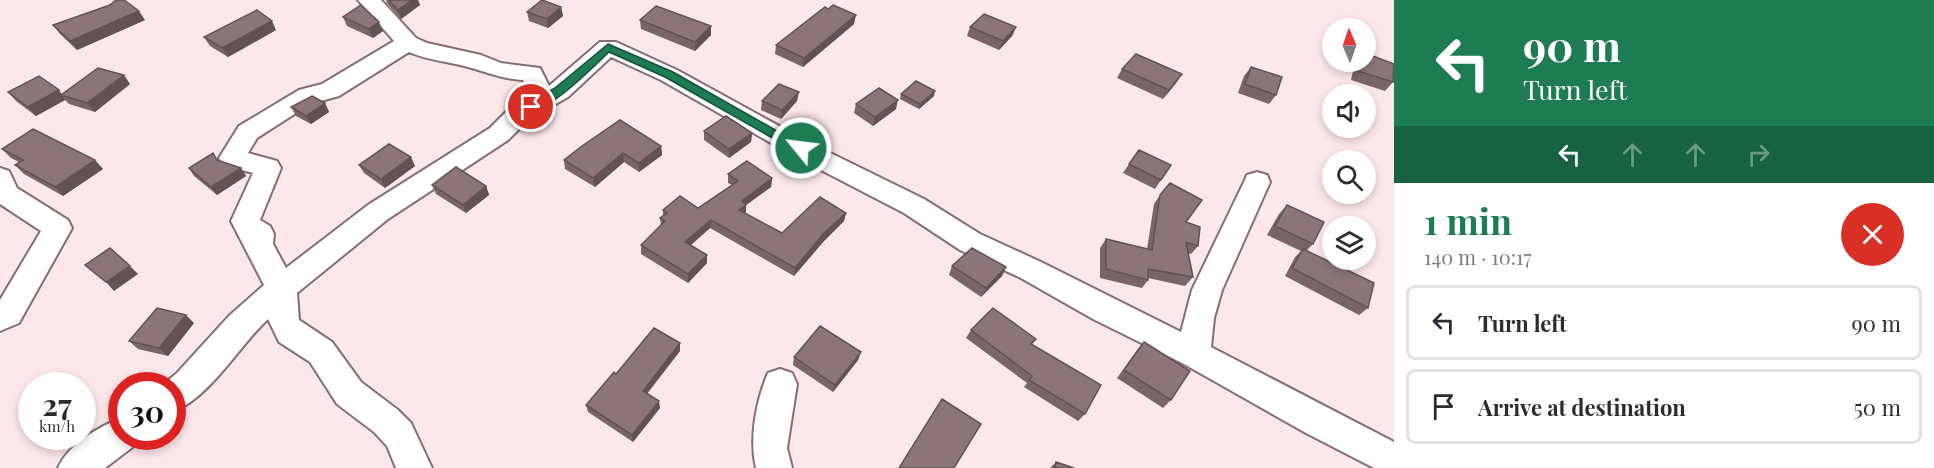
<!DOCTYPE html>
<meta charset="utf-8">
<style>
:root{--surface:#fff;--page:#f7f7f7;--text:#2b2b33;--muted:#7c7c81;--line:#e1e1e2;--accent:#1d7c52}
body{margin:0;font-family:"Playfair Display",serif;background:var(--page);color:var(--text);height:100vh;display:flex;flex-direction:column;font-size:22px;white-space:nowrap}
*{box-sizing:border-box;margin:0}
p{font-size:20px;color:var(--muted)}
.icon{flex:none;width:33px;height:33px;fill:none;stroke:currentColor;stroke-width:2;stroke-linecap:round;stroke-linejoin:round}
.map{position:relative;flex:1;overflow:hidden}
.panel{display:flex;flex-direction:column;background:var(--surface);width:540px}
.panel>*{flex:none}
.guide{background:#1d7c52;color:#fff;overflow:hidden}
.needle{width:39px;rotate:358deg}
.fabs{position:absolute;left:1322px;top:18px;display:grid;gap:12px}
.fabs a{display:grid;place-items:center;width:54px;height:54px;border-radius:50%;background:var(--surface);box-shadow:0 3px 9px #0003;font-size:30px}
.speed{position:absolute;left:18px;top:372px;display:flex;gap:12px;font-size:30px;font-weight:700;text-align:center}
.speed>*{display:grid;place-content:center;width:78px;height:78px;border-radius:50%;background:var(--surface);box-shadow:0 3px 9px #0003;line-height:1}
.speed small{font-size:15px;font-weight:400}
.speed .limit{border:9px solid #d22;background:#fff;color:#111}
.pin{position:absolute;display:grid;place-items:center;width:51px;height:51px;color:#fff;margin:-26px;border:3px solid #fff;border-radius:50%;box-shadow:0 2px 6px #0007}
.me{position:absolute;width:66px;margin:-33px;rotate:299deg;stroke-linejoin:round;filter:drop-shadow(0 0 4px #0008)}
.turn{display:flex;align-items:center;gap:21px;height:126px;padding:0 30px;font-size:27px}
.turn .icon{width:78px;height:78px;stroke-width:2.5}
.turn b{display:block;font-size:42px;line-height:51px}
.lanes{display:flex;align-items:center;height:57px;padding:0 30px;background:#0003;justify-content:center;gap:30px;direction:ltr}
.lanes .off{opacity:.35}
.round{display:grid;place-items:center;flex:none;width:63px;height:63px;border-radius:32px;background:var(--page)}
.overview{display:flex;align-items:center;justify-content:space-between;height:102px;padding:0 30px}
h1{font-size:36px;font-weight:700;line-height:45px;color:var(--accent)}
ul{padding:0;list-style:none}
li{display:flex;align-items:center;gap:18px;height:75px;margin:0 12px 9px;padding:0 18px;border:3px solid var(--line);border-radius:9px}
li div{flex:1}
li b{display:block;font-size:22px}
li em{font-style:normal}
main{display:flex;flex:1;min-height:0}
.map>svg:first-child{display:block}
</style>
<main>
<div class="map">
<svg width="1394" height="468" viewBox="0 0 1394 468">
<rect width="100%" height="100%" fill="#fce7ea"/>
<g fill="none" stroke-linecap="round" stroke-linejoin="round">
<g stroke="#846e71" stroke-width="4">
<path id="minor" d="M358,0H381L416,38L427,43L481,55L501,63L540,68L549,86L600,42H616L677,70L810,143L924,199L980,234L1041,262L1181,332L1192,290L1244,182L1247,175L1257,172L1267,175L1270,182L1222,290L1214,318L1211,347L1394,442V468H1374L1306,433L1184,364L1093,319L1021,278L960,250L904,213L792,155L661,80L611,57L568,97L529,119L508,140L388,219L297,293L299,320L332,342L361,382L398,410L411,423L432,468H396L387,446L374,432L337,404L310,362L279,342L268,319C238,347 210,398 172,412V386H161L177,373L229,316L264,285L231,221L253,173L223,165L219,158L239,126L299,90L322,84L394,41ZM409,52C429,61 448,61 468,67C490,73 498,78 523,80L529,97L511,107L490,128L368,205L286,268L273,244L274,234L270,226L260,220L281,168L277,161L248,153L257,138L296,113L317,102L339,96Z
M0,168L9,171L17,188L68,220L72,228L19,323L0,331V300L41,231L0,204Z
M780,369L792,373L797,384L787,448L792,468H756C749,439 756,401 768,373Z
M122,418V436H138L134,446L105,468H58C67,446 99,426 122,418Z"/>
</g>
<use href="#minor" fill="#fff" fill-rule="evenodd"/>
</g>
<path fill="#786567" d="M386,0H418L420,5L401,19L387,3Z
M561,7L563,16L548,28L529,21L527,12Z
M343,17L383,31L373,38L347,26Z
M145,20L77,50L60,34L53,25Z
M640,20L711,35L695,51L641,29Z
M854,24L803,67L775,54L776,45Z
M970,27H1016L1012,36L999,50L967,36Z
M276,30L228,57L210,46L204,37Z
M1355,62H1365L1393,82L1385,91L1351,80Z
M1251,67L1276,95L1269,104L1238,93L1244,76Z
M1122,69L1176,83L1163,99L1117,78Z
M130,84L95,112L69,104L65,100L36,116L16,101L8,92L59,90L62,95Z
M901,94L934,96L919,109L900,99Z
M762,101H797L781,119L761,110Z
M325,103L329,112L311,124L296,116L291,107Z
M856,104L896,109L873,126L854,113Z
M704,131L752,133L751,142L729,158L704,140Z
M661,146L662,155L639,172L624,162L595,187L565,169L564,160Z
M2,149L103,169L63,196L24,174L15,165L19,162L11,158Z
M217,160L241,168L246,176L217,195L194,176L189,168Z
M1129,164L1171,165L1155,189L1123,173Z
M359,165L415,166L385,188L364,173Z
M728,174L772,178L771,187L746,205L745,213L782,233L846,213L844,221L823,242L794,276L710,228L691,245L707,255V263L688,283L641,254V245L661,226L660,218L663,215V210L698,208L732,185L728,183Z
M432,185L486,186L489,195L466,213L436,194Z
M1160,195L1186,222L1198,246L1191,254L1188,253L1193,277L1185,286L1148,278V280L1142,288L1100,278V248L1106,239L1147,249L1154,204Z
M1287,205L1313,244L1306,251L1368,308L1359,315L1285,276L1295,257L1301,251L1267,235L1279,214Z
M952,266L1006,267L1002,276L981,297L949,275Z
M194,323L168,356L138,349L129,341Z
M971,330L1036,339L1032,344L1085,414L1078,421L1024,387L1027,383L966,338Z
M1144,342L1171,400L1163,408L1117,378L1137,350Z
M680,343V351L647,394L660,408L633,442L588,412L586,405L616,374Z
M861,352L858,360L833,392L793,365L794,357Z
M1056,462L1074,468H1050Z"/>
<path fill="#625254" d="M412,0H418L420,5L401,19L398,10Z
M561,7L563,16L548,28L547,19Z
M139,11L145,20L77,50L70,41Z
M856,15L854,24L803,67L804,58Z
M272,21L276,30L228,57L222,48Z
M379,22L383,31L373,38L369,29Z
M711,26V35L695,51V42Z
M1016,27L1012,36L999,50L1003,41Z
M1182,74L1176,83L1163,99L1169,90Z
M124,75L130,84L95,112L87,103Z
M59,90L65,100L36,116L28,107Z
M935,91L934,96L919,109L920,104Z
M799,92L797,101L781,119L782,110Z
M898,100L896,109L873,126L875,117Z
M325,103L329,112L311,124L306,116Z
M752,133L751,142L729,158V149Z
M661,146L662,155L639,172V163Z
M623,153L624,162L595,187L593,178Z
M411,157L415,166L385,188L381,179Z
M95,160L103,169L63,196L55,187Z
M241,168L246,176L217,195L211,187Z
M772,178L771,187L746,205V213L739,210L742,201Z
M486,186L489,195L466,213L463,205Z
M846,213L844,221L823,242L794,276L795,268L824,233Z
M711,220L710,228L685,250V242Z
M707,255V263L688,283V274Z
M130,266L138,274L114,291L106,282Z
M1006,267L1002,276L981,297L986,288Z
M186,315L194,323L168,356L159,348Z
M680,343V351L643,398V391Z
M861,352L858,360L833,392L835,385Z
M659,401L660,408L633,442L632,435Z"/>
<path fill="#8c7578" stroke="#625254" stroke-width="1.5" d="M116,0H124L139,11L70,41L53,25L110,5Z
M389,0H412L398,10Z
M542,0L561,7L547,19L527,12Z
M361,5L379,22L369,29L343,17Z
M833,5L856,15L804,58L776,45L825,7L828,9Z
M656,6L711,26L695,42L640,20Z
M257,10L272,21L222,48L204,37Z
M984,14L1016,27L1003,41L970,27Z
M1365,53L1394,64L1393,82L1358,71L1361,62H1365Z
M1136,54L1182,74L1169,90L1122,69Z
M1251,67L1282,77L1276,95L1245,84Z
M98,68L124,75L87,103L61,95Z
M39,76L59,90L28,107L8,92Z
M916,81L935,91L920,104L901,94Z
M779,84L799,92L782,110L762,101Z
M879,88L898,100L875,117L856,104Z
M312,96L325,103L306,116L291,107Z
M726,116L752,133L729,149L704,131Z
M620,120L661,146L639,163L623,153L593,178L564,160L582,146Z
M33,129L95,160L55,187L15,165L23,160L2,149Z
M389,144L411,157L381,179L359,165Z
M1139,150L1171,165L1161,180L1129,164Z
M213,153L217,160L241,168L211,187L189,168Z
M747,161L772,178L742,201L746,205L739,210L782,233L820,197L846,213L824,233L795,268L711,220L685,242L707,255L688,274L641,245L665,221L660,218L667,213L663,210L680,196L698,208L738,181L728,174Z
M456,167L486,186L463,205L432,185Z
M1170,183L1202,200L1186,222L1200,227L1198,246L1186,242L1193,277L1148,269V280L1106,269V239L1152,250L1160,195Z
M1287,205L1324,222L1313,244L1275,226Z
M110,248L130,266L106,282L85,265Z
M972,248L1006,267L986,288L952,266Z
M1303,249L1374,283L1368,308L1292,268Z
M157,308L186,315L159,348L129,341Z
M993,308L1036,339L1031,344L1101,385L1085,414L1029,380L1032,376L971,330Z
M820,326L861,352L835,385L794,357Z
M654,328L680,343L643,391L659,401L632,435L586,405L614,372L616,374Z
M1144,342L1190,371L1171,400L1124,370Z
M942,399L981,424L954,468H899Z
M1056,462L1074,468H1055Z"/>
<path fill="#1d7c52" stroke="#135135" stroke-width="1.5" d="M608,44L673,72L807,148L801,153L797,152L665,77L609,52C594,66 548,114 527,110V104L555,88Z"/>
</svg>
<div class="fabs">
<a><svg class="needle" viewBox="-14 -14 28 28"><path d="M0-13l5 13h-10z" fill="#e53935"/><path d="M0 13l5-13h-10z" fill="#7c7c81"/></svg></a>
<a><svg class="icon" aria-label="sound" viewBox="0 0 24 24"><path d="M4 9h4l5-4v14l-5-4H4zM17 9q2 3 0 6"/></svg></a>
<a><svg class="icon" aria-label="search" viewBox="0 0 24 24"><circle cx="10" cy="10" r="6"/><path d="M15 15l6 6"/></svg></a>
<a><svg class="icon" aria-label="layers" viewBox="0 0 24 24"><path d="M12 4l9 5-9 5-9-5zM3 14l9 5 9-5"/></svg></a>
</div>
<div class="speed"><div>27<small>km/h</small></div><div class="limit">30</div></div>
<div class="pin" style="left:531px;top:107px;background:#d93025"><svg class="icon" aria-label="arrive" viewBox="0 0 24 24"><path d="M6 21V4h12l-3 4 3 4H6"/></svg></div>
<svg class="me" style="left:801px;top:148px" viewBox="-20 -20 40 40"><circle r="17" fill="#1d7c52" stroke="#fff" stroke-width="3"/><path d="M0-11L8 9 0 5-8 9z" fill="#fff"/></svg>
</div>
<section class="panel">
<div class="guide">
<div class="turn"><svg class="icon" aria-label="left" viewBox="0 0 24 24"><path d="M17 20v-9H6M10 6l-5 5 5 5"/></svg><div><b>90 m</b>Turn left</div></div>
<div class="lanes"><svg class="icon" aria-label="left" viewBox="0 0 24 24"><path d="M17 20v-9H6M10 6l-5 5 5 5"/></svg><svg class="icon off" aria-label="ahead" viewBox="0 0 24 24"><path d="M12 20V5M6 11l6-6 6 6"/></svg><svg class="icon off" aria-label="ahead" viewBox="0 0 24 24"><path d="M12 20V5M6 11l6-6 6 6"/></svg><svg class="icon off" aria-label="right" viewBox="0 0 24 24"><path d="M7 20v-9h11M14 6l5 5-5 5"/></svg></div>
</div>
<div class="overview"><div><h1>1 min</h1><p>140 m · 10:17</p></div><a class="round" style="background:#d93025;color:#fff"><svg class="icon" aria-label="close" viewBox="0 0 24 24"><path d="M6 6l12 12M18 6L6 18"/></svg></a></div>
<ul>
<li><svg class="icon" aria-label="left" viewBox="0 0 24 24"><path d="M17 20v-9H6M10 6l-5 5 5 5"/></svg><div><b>Turn left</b></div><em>90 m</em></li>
<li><svg class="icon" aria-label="arrive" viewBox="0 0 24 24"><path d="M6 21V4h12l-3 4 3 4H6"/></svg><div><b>Arrive at destination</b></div><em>50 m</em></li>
</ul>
</section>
</main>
